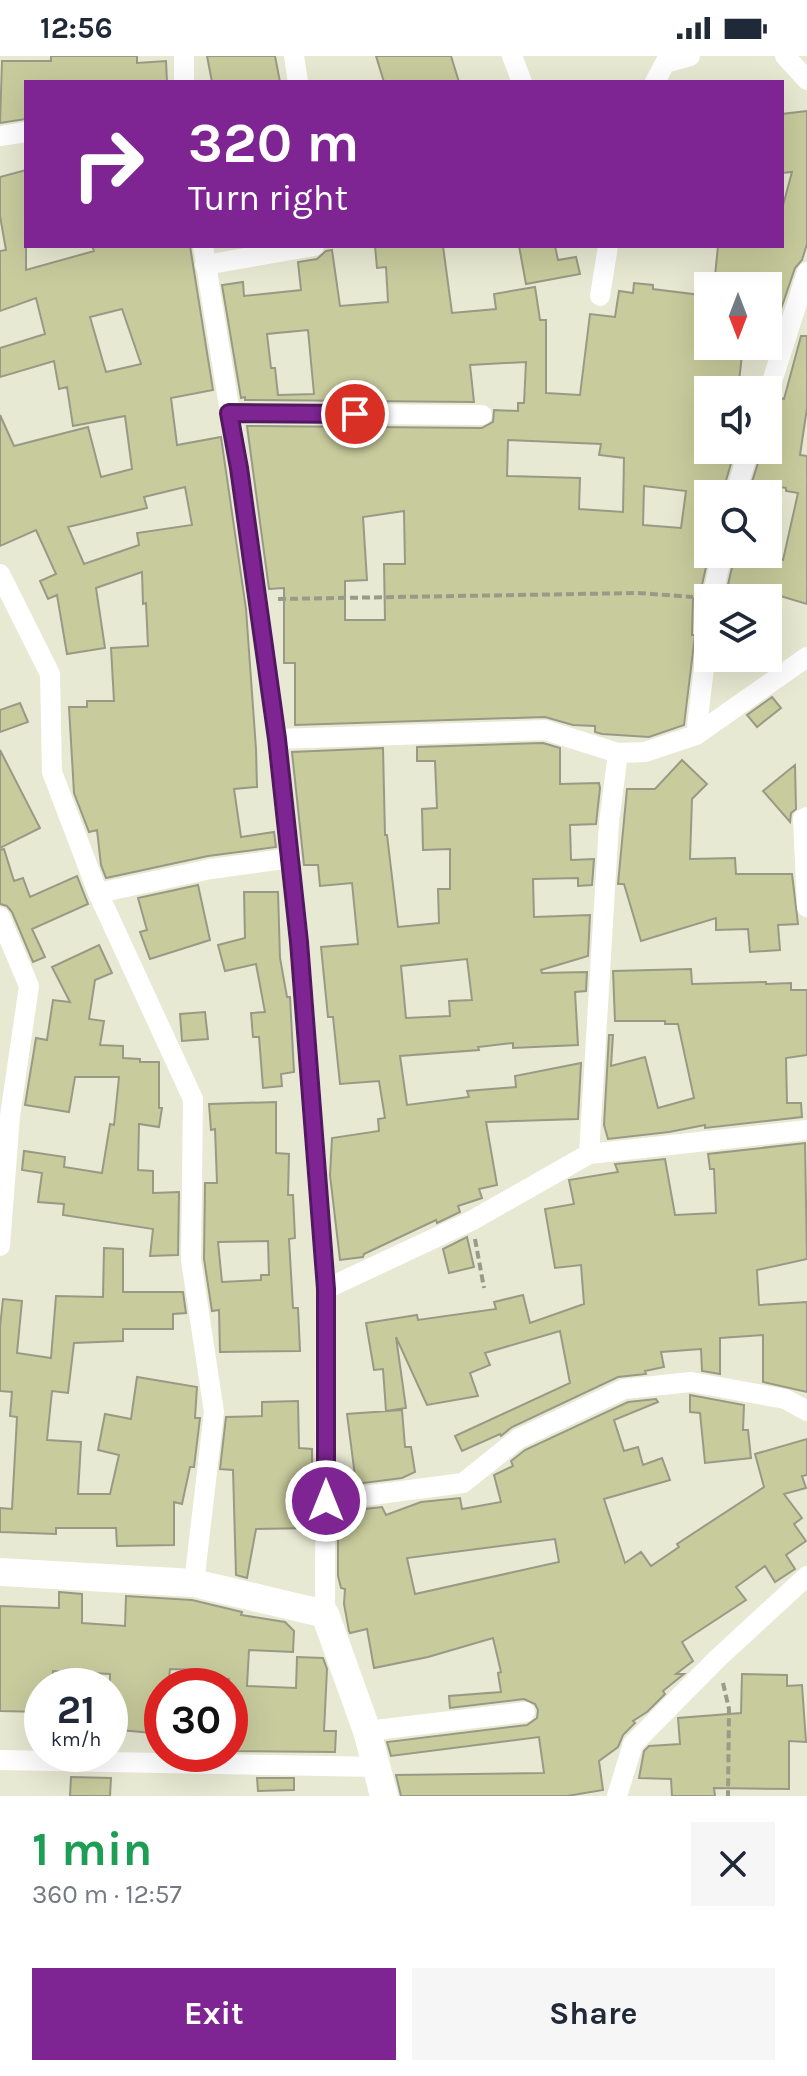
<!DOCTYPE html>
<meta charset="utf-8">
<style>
:root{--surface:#fff;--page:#f6f6f7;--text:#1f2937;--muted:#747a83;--accent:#7e2593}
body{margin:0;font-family:Karla,sans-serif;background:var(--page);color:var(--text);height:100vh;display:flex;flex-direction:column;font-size:30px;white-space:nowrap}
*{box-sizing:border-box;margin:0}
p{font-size:26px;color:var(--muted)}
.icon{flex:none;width:44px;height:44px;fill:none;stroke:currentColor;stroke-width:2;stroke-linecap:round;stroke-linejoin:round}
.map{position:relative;height:1740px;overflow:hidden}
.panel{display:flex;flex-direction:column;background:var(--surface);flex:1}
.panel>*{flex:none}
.hud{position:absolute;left:24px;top:24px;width:760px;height:168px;border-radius:0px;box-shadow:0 8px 32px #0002;background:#7e2593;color:#fff;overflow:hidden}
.needle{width:52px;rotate:180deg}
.tools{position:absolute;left:694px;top:216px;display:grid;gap:16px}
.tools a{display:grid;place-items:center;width:88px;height:88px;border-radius:0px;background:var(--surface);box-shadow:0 8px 32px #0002;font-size:40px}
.speed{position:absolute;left:24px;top:1612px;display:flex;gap:16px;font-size:40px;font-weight:700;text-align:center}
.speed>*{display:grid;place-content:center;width:104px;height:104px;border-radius:50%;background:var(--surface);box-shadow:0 8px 32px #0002;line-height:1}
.speed small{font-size:20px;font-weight:400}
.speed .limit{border:12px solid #d22;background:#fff;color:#111}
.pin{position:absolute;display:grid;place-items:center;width:68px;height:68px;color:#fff;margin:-34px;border:4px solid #fff;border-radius:50%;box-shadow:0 2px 8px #0007}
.me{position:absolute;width:88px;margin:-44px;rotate:0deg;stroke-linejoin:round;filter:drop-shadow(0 0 6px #0008)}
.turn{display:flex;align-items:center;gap:28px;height:168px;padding:0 32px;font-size:36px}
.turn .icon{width:104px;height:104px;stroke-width:2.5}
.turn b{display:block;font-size:56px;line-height:68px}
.round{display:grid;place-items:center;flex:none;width:84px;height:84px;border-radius:0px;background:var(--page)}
.headline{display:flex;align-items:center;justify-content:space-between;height:136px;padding:0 32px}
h1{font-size:48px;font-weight:700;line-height:60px;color:#1e9e55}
.cta{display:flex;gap:16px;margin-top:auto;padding:16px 32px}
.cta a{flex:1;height:92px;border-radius:0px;background:var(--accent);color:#fff;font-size:32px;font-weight:700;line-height:92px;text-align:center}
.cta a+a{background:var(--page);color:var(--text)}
.status{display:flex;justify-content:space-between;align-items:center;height:56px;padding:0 40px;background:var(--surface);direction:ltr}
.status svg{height:22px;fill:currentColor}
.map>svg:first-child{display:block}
</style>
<div class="status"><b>12:56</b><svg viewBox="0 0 49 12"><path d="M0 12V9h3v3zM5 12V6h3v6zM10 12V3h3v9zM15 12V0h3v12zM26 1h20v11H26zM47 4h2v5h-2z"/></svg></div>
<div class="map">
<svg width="807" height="1740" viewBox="0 0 807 1740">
<rect width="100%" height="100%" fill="#e7e9d2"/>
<path fill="#c8cb9c" stroke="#999a85" stroke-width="2" fill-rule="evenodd" d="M51,0H137V7L166,5L167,26H26V63L0,67L2,5H51Z
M207,0H275L280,26H212Z
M376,0H451L459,26H384Z
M807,55V188L802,204L795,212L781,253L768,252V230H714L718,190H782V153L792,116L782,117V58Z
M26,114V214L94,195L92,190H190L213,334L171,342L177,389L221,381L246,553L256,693L257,731L234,733L241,781L274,776L276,791L208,800L106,822L101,809L97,774L89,776L74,737L69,651H87V645H114L111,592L148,590L146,547L143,548L142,516L96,532L105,592L67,598L57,539L48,543L40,525L56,518L36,474L0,490V359L14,390L88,371L101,421L132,413L125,360L73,370L67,331L59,333L54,305L0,321V292L45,278L36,242L0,255V195L6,194L0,160V121ZM122,253L141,308L106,316L90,261ZM185,431L192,469L137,477L139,489L84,508L68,471L147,452L144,441Z
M375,190H443L452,257L496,253L494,238L535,231L540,264H546V337L580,339L590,258L615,261L619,235L633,237L634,227L653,229V233L708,240V290H743L738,334H708V394H735L722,438H708L709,498L699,542H693L692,579H695L684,669L649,681L602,678L595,676V670L573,669L545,661L295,669V607H284V532L269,533L247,370L482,372L493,366L494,354L518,355V347H524L526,306L470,309L474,346L245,344V341L241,342L222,229L243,226L244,240L301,234L298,206L317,203L326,195L332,194L340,250L388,246L386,211L377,212ZM308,274L314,338L278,339L275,312H271L267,278ZM508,384L601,388L599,399L624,402L623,456L579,453L580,422L507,420ZM644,430L686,435L681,472L643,469ZM404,455L405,508H384L385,564H345V525L367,524L363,461Z
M519,190H555L558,204L576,201L580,218L526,228Z
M801,280H807V352L800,399L807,400V548L767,536L765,542L737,536L736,542H725L735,498H765L783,504L798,437L786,435V432L752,426L762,394H768V351L776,348L780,342L784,343Z
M772,641L781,652L757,671L747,659Z
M20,647L28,666L0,676V654Z
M543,687L560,692V728L599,727L600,732L596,768L570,769L571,804L594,803L592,829L578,830V822L533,823L534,861L590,859L588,900L541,914L542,917L587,916L586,935L575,936L578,989L513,992V987L478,991L479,994L400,1000L407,1049L469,1041L467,1035L516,1031L515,1020L581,1007L578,1063L486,1066L497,1129L479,1133L482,1142L458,1150L460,1156L437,1167L436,1164L364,1198L363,1201L340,1204L330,1119L332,1082L379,1075L378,1063L385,1062L379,1025L340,1028L333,961H328L321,891L358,888L352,827L320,830L318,809H304L292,696L383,692L385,779H387L398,871L439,867L438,833H450V793L423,794L422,753L437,752L435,705H417V691ZM467,903L472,944L449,945L450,960L406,962L401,910Z
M0,694L40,772L0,792Z
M682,704L707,728L692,743L690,803L735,802L736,818H792L798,868L778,869L780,894L750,896L748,873L716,874V862L641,885L624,828H618L627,733H655Z
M795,709L796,753L791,757L790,766L763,735Z
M4,793L14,825L23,822L30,841L77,820L88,848L32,873L45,901L33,906L12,856L7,850L0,848V794Z
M198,829L210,884L150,903L140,876L147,874L138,842Z
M244,836H278L280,902L287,941H290L294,1016L281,1018L282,1030L263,1032L259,981H253L251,957L265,956L256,908L225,915L218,889L245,882Z
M99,889L112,917L95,924L89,963L104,965L100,989L123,990V1002L140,1003V1006H159V1052H162L159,1071L139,1068L138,1114L153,1115V1137L179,1136L178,1199L150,1200L153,1173L63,1159L64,1148L38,1146L42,1117L22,1114L24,1095L65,1101L64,1111L102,1117L110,1068L114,1069L119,1021H75L69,1056L25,1049L36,982L47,984L53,944L70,946L52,911Z
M691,913L692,928L766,926V928L791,927V934H807V999L786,1002L787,1047H801L802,1061L705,1072V1069L669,1076L608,1083L604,1069L609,979H613L611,1010L645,1001L658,1052L694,1042L678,968H665V965H615L613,915Z
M205,956L208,983L182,985L180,958Z
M276,1046V1097L289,1098L288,1139H293L295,1182L289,1183L293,1252H298L300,1295L220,1296L219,1254L212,1255L204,1203L205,1127H217L215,1073L211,1074L209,1048ZM268,1185L269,1219H261V1224L222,1226L218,1186Z
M805,1087L807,1203L757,1214L759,1249L807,1246V1336L763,1326V1279L720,1282V1318L702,1315L701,1293L661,1296L664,1311L645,1315L646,1318L618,1321L512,1371L501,1380L500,1378L462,1395L455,1380L570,1327L560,1275L485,1297L490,1309L470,1317L478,1340L427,1349L396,1281L406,1352L386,1355L383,1313L374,1314L366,1267L417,1259L418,1264L496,1253L494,1246L523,1239L530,1267L584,1248L581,1209L555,1212L545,1153L574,1148L569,1124L618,1116L615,1108L665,1103L675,1159L716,1157L714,1113H710L708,1098Z
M467,1181L474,1211L449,1217L443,1193Z
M104,1192L123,1193V1236H183L186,1257L173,1258V1273H123V1285L74,1287L68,1337L52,1335L47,1384L81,1386L78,1438H110L119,1399L98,1394L105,1358L131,1363L137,1321L197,1331L195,1362H200L194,1411H190L182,1448L174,1446V1489L117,1490L116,1472H56V1478L0,1476V1452L12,1453L17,1361L10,1360L12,1336L0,1335V1271L3,1243L22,1245L17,1297L51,1302L56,1240L103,1241Z
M690,1339L744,1349L743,1374H748L751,1402L705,1407L700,1357L690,1356Z
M656,1343L658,1346L614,1364L624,1395L638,1391L643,1409L662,1402L670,1424L604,1443L625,1507L641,1496L651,1510L679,1491L677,1488L764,1431L755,1398L807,1383V1419L802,1420L806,1432L784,1438L802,1462L794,1468L806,1485L786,1499L795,1513L775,1526L765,1510L736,1531L746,1544L682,1586L693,1605L676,1618H684L663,1635L665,1638L647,1656L633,1665L635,1667L623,1679L618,1691L599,1705L603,1734L567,1740H401L396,1719L544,1717L539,1681L391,1700L387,1686L527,1669L537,1662L538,1654L535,1648L524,1643L450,1652L449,1640L501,1636L498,1617L501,1616L493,1582L428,1601L374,1612L367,1573L350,1577L349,1575L344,1548L345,1533L341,1532L338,1520V1456L382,1451L386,1459L421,1446L460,1442L462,1453L501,1446L494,1419L513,1410L511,1405L525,1394L628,1346ZM555,1483L559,1506L415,1538L407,1502Z
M298,1345L299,1392L312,1393V1416H310L312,1472L256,1473L247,1522L236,1519L233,1414L220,1413L226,1361L262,1360V1346Z
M402,1354L405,1391H411L415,1416L402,1422L356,1428L347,1358Z
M59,1536L82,1538V1567L125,1570L126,1540L192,1544L242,1556L241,1559L285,1566L294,1575L293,1596L249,1594L247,1630L296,1632L297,1601L323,1602L327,1613L324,1675H336L335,1696L230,1695L229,1623L203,1622V1614L170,1613L168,1630H162V1678L110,1673V1618L53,1615L52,1630H42V1656L0,1655V1550L59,1552Z
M742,1618L787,1619V1630L802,1629L806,1686L789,1685V1733L714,1732L715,1740H672L671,1723L639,1722L644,1695L649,1690L680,1688L678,1662L741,1657Z
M71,1721L111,1722L110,1740H70Z
M257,1722H294V1734L258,1735Z"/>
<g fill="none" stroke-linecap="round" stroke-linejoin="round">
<path stroke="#999b89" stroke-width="4" stroke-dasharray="8 4" stroke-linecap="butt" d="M278,543L638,537L693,541
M475,1183L484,1232
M723,1627L729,1653L728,1740"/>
<path stroke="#fff" stroke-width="20" d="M184,0V26
M294,0L298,26
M512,0L522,26
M785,0L807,24
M655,26L665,7L690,0
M0,80L26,76
M203,190L239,412L277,683L299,886L326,1233L325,1558
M205,209L314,190
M600,240L608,190
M768,338L807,216
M229,357L482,359
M735,438L749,394
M0,518L50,618L52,716L98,837L193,1043L191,1204L214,1356L194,1527
M712,542L722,498
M696,679L708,578
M277,683L545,674L618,697L645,696L696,679L807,601
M807,761L803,763L807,851
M98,837L211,813L291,802
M0,861L29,930L10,1060L0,1190
M589,1098L609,767L618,697
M326,1233L471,1165L589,1098L807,1074
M326,1445L463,1427L518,1383L624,1333L691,1326L785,1343L807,1355
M367,1675L525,1656
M0,1704L377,1711
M617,1740L633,1688L717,1603L807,1520"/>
<path stroke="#fff" stroke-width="28" d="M0,1516L194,1527L325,1558L367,1675L384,1740"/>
</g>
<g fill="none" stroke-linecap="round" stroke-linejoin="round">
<g stroke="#521860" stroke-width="20">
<path id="route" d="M326,1445V1233L299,886L277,683L239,412L229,357L355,358"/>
</g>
<use href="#route" stroke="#7e2593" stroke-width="14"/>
</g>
</svg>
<div class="tools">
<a><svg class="needle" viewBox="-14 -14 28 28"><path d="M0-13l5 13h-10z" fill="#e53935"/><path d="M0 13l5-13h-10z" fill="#747a83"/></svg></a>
<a><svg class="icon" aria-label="sound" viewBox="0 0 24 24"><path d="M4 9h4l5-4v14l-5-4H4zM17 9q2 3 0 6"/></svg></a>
<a><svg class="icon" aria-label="search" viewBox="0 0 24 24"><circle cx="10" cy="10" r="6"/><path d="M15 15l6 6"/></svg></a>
<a><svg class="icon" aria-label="layers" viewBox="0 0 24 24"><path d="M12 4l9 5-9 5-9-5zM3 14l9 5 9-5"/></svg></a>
</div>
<div class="speed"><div>21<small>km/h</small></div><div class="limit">30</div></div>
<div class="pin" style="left:355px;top:358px;background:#d93025"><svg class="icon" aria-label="arrive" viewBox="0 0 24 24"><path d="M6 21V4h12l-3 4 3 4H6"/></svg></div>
<svg class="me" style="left:326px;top:1445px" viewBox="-20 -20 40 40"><circle r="17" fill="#7e2593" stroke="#fff" stroke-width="3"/><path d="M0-11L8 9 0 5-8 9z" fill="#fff"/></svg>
<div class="hud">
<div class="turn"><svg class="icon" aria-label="right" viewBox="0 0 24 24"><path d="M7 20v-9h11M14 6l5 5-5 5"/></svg><div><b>320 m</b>Turn right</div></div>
</div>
</div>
<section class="panel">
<div class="headline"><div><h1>1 min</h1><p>360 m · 12:57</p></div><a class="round"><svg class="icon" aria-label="close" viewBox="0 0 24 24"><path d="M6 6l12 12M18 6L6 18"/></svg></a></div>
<div class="cta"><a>Exit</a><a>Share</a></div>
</section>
